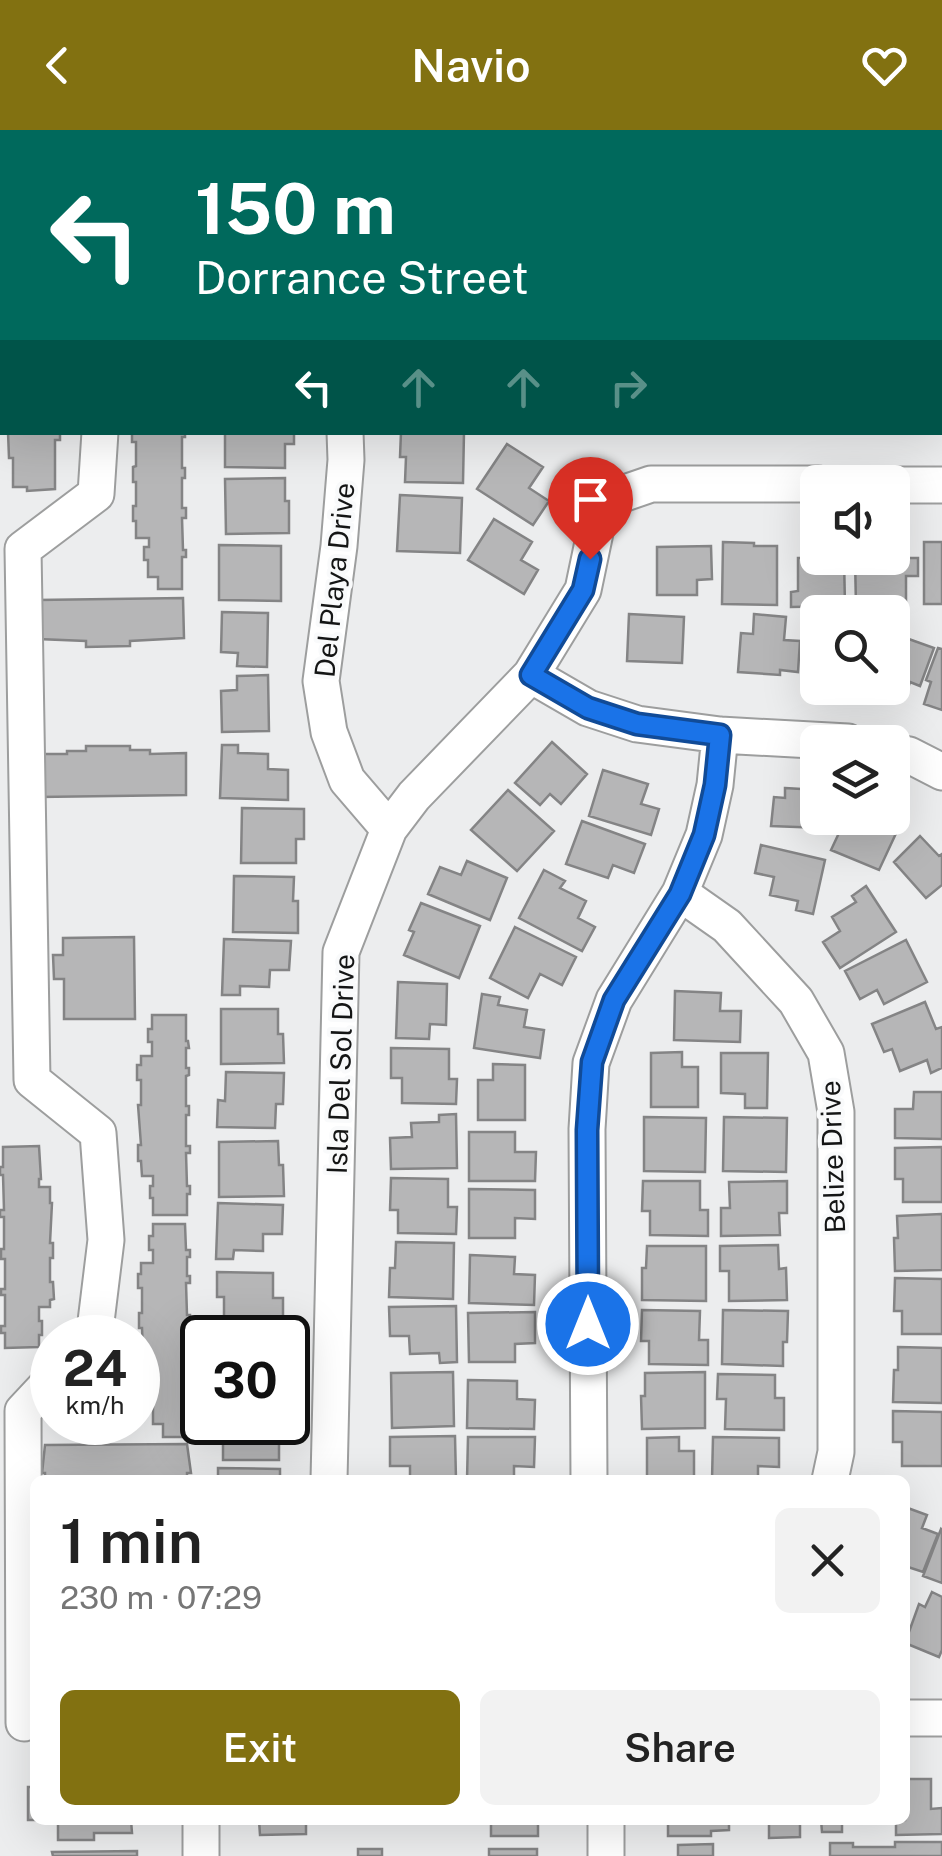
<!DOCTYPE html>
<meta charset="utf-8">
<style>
:root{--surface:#fff;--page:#f2f2f2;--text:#222;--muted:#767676;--accent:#827111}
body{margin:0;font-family:"Public Sans",sans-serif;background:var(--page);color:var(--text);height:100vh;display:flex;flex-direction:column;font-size:38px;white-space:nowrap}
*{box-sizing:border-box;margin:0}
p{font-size:32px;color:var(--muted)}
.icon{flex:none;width:55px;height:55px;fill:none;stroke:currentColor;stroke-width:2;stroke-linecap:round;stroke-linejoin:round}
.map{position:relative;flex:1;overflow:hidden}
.details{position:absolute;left:30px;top:1345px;width:880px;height:350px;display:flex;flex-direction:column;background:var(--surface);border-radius:15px;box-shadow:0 10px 40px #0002}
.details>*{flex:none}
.top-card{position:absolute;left:0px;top:0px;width:942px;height:305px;box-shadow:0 10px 40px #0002;background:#00695c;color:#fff;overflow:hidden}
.fabs{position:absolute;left:800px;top:335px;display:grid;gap:20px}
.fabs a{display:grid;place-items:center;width:110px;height:110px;border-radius:15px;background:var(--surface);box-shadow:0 10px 40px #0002;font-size:50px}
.speed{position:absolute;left:30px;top:1185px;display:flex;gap:20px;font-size:50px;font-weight:700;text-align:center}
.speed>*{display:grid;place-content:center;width:130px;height:130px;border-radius:50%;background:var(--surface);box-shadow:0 10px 40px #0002;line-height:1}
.speed small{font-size:25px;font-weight:400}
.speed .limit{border:5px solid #111;border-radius:15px;background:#fff;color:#111}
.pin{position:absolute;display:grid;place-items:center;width:85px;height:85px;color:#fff;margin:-102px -42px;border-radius:50% 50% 50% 0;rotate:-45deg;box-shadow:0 0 10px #0007}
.pin .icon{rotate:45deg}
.me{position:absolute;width:110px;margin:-55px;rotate:0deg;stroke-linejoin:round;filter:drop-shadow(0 0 8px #0008)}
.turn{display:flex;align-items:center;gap:35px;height:210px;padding:0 30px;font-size:45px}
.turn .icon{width:130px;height:130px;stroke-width:2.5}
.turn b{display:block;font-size:70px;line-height:85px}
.lanes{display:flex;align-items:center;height:95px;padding:0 30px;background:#0003;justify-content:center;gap:50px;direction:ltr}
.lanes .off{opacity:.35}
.round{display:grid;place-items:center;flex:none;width:105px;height:105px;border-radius:15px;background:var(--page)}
.overview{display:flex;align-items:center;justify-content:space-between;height:170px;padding:0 30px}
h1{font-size:60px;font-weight:600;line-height:75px}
.action{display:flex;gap:20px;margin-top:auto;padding:20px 30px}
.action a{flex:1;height:115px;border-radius:15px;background:var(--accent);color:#fff;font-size:40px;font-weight:600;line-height:115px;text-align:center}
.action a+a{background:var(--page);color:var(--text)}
header{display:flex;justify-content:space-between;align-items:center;height:130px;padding:0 30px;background:var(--accent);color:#fff;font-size:45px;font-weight:600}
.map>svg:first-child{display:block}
</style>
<header><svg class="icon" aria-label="back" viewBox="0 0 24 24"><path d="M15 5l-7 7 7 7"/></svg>Navio<svg class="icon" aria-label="heart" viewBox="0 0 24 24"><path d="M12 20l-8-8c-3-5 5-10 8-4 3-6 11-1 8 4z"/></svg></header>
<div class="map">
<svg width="942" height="1726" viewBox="0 0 942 1726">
<rect width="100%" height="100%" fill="#ecedee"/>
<path fill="#b6b6b7" stroke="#848485" stroke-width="2.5" d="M0,0H120V2H2V36H0Z
M8,302H60V310H55V359L27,361V357H13V328H9Z
M132,302H185V307H182V338H185V348H182V378H186V388H182L183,420H186V427H182V459H158V447H148V430H144V417H149V408H136V391H133V376H136V352H133V337L136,336V312H132Z
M225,302H294V314H285V338L225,337Z
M401,302H464L463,353L405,352L406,327H400Z
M507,314L543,337L529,358L549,371L533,395L477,359Z
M285,348V371H289V403L226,404L225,349Z
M400,365L462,368L460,423L397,421Z
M494,389L532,412L521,430L538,440L524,464L468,430Z
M815,411H818V428H844L845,476L791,477V462L798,461V428H815Z
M723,412L754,413V416H777V475L722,474Z
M924,412H942V474H924Z
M219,415L281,416V471L219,470Z
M711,416L712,449L697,450V465H657V417Z
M855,428H918V446H906V476L856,477Z
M183,468L184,508L130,511V516L86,517V511L38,509L37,470Z
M222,482L268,483L267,537L237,536L238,523L221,522Z
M629,484L684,487L682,533L627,531Z
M754,484L786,487L784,510L800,511L798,542L780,540V545L738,542L741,503L753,504Z
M807,492L818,493V555L804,554Z
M892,503L934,518L920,556L910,552L905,567L889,562L890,558H892L894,546Z
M938,518L942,519V580L924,574L931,552L926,550Z
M268,545L269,601L222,602L221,561L237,560V546Z
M552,612L587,644L561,674L550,664L540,675L515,653Z
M222,615H238V623L268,624V639L288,640V670L220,668Z
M86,616H130V620H150V624L186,623V665L39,667V624H67V621H86Z
M603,640L648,654L641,674L659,679L651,705L589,686Z
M785,658L818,660V688H823L822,698L771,696L774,667L785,668Z
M508,660L554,701L517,741L471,700Z
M242,678L304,679V709H296V733H241Z
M892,678L905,684L879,740L831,720L846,688H892Z
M582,691L645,714L634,743L613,735L608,748L566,734Z
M920,706L939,726L942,724V755L926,768L894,732Z
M761,715L825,730L813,784L796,780L798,771L770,765L774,747L755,743Z
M467,731L507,748L490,790L428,764L440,737L461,745Z
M544,740L565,751L560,758L586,771L578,788L595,797L582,821L519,788Z
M234,746L294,747L293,771H298V803L233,802Z
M866,756L896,802L840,838L823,812L840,801L832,787L856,772L852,766Z
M421,773L480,796L459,848L404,825L414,802L409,800Z
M515,797L576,827L562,855L540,844L528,868L490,848Z
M134,807L135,889H64V849H54L53,825H63V808Z
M224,809L291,811L289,840H270L269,857L240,856V865H222Z
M906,810L927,852L884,874L877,860L860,869L845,841Z
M398,852L447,854L446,895L430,894L429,909L396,908Z
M675,861L721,863L720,881H741L740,912L674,910Z
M482,864L500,867L498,875L527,880L524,897L544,900L540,928L474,918Z
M925,872L936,899L942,897V938L931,943L927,930L900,941L892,919L884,922L872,894Z
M221,879H278V904H283L284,933L221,934Z
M152,885H186V911H188L189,918H186V938H189V945L186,946V976H189V985H186V1016H190V1023H186L187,1056H190V1064H187V1085H153V1068H150V1056H153V1046H142L141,1031H138V1015H141L138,975H141V950H137V935H141V926H152V912H148V899H152Z
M391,918L449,919V949H457L456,974L402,973V948H391Z
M682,922V937H698V977H651V923Z
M721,923H768L767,978H745V964L721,963Z
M493,934L525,935V990H478V950H493Z
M226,942L284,943L283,974H276L275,998L217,997L218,970L225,971Z
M914,962H942V1009L895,1008V979H913Z
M456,984L457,1038L391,1039L390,1008L412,1007L411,993L439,992V985Z
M644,987L706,988L705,1042L644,1041Z
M724,987L787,988L786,1042L723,1041Z
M469,1002H515V1022H536L535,1051H469Z
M278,1011L279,1035H283L284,1066L219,1067V1012Z
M39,1016L41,1049H39V1057H50V1073H52L50,1113H53V1128H50V1152H53L54,1169L50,1170V1177H39V1191H42V1205H39V1217L5,1218V1203H1V1196H5V1165H1V1159H5V1129H1V1119H4V1087H0V1080H4L3,1045H0V1037H3V1017Z
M942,1017V1072H903V1049H895V1018Z
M391,1048L448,1049V1077H457L456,1104L398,1103V1080H390Z
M643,1051H700V1080H708V1106L650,1105V1081H642Z
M787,1051V1083H779L780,1105L721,1106V1078H730L729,1052Z
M469,1059L535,1060V1089L515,1088V1108H469Z
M218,1073L283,1075L282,1104H263V1121L234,1120L233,1129H216Z
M942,1084V1140L895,1141L894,1108H898L897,1086Z
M153,1094H185L186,1120H190V1127H187V1146H190V1153H186L187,1185H190V1192H187V1224H191V1231H187V1277H191V1283H187V1307H163V1294H153V1277H150V1264H154V1255H143L142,1238H139V1222H143L142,1198H139V1183H142V1158H138V1144H141V1133H153V1120H149V1106H153Z
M396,1112L454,1113L453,1169L389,1167L390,1138H395Z
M778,1115L779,1139L786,1138L787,1170L729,1171V1141H720V1116Z
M647,1116H706V1171L642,1170V1138H646Z
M470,1125L515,1127L514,1144L535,1145L534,1175L469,1173Z
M217,1142L273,1143V1168H283V1198L224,1197V1167H217Z
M895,1148L942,1149V1204H902V1181H894Z
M456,1176L457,1232L440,1233L439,1223L410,1224L409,1206H390L389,1177Z
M642,1180L700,1181L699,1210H708V1235L649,1234V1211H641Z
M723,1180L788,1181L787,1212H783V1236L722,1234Z
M535,1182V1213L515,1214V1232H469L468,1183Z
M898,1217L942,1218V1273L893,1272L894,1240H898Z
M453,1242L454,1296L392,1298L391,1243Z
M705,1242V1298L642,1299L641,1266H645V1243Z
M718,1244L775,1245V1268H784V1300L725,1299L726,1269H717Z
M468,1250L517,1251V1269L535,1270L534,1299L467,1298Z
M893,1281L942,1282V1336H902V1312H893Z
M216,1292H279V1330H223V1300H216Z
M455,1306L456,1350H410V1336H390V1307Z
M468,1307H535L534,1337L514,1336V1350H467Z
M679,1307V1321H694V1350H647V1308Z
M713,1307L779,1308V1337L758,1336V1350H712Z
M187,1314L191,1343H187V1350H45V1343H42L45,1315Z
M218,1338L280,1339V1350H218Z
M905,1377L927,1385L922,1398L938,1404L923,1442L905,1436Z
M941,1399L942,1400V1453L923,1446Z
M932,1462L942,1467V1520L939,1527L905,1513L919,1474L925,1477Z
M905,1649H931V1679L942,1678V1704L896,1705V1690H905Z
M28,1657H35V1690H54H28Z
M58,1690H131L132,1703H94V1710H58Z
M259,1690H306V1704L260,1705Z
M491,1690H538V1706H491Z
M668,1690H729V1700L711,1701V1706H668Z
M769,1690H800V1707L769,1708Z
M821,1690H842V1702H822Z
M895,1712H942V1726H830V1713H853V1717H895Z
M713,1714V1726H678V1715Z
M358,1719H382V1726H358Z
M489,1719H537V1726H489Z
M137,1721V1726H53L52,1722Z"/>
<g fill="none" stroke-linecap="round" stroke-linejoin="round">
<g stroke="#9d9e9e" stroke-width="39">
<path id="minor" d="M940,100H942
M345,302L346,330L339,416L321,551L329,602L347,650L389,699
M892,355H942
M531,545L588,578L637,594L720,605L848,612
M892,622L909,625L942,642
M680,763L727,796L796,871L826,923L836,982V1322L830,1350
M94,1208L106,1110L98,1003L32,950L23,419L96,364L100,302
M329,1350L341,822L389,699L414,666L531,545L583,460L596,398L619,365L651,354H818
M589,1350L587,999L591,933L614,870L680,763L704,705L715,655L720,605
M905,1588H942
M24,1593L23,1281L52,1250
M606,1690V1726
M201,1726V1690"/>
</g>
<use href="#minor" stroke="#fff" stroke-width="35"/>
</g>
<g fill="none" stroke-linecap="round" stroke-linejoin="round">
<g stroke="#114b97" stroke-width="25">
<path id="route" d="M588,1194L587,1000L592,932L614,870L680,764L704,705L715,655L720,605L637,594L588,578L531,545L583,460L590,429"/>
</g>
<use href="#route" stroke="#1a73e8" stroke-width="18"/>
</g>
<g text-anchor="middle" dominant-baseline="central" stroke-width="8" stroke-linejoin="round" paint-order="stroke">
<g font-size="28" fill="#141515" stroke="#f9fafb">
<text transform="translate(334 450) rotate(-84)">Del Playa Drive</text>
<text transform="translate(340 934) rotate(-88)">Isla Del Sol Drive</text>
<text transform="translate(832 1027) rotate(-92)">Belize Drive</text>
</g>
</g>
</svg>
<div class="fabs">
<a><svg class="icon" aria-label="sound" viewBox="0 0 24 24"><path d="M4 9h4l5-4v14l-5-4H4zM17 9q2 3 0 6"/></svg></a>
<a><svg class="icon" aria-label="search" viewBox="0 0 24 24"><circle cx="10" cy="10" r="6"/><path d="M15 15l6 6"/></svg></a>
<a><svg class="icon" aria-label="layers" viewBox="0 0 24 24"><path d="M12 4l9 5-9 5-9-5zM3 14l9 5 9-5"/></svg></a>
</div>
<div class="speed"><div>24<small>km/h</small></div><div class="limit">30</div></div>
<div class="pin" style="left:590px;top:429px;background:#d93025"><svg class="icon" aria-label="arrive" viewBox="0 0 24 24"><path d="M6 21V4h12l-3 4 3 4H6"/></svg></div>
<svg class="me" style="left:588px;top:1194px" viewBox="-20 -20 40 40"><circle r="17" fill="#1a73e8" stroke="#fff" stroke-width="3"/><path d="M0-11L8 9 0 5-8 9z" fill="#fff"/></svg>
<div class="top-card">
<div class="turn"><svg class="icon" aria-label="left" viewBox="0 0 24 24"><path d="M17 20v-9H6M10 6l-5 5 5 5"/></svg><div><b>150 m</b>Dorrance Street</div></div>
<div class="lanes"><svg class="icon" aria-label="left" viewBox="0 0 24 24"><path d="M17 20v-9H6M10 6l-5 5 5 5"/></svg><svg class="icon off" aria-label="ahead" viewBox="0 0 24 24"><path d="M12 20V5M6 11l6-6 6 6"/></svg><svg class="icon off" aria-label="ahead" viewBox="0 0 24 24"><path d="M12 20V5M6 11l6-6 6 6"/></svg><svg class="icon off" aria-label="right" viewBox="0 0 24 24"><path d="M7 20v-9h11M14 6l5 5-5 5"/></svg></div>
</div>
<section class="details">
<div class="overview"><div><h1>1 min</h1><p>230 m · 07:29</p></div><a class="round"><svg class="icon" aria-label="close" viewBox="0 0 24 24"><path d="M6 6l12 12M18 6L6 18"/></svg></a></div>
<div class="action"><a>Exit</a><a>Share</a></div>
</section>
</div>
